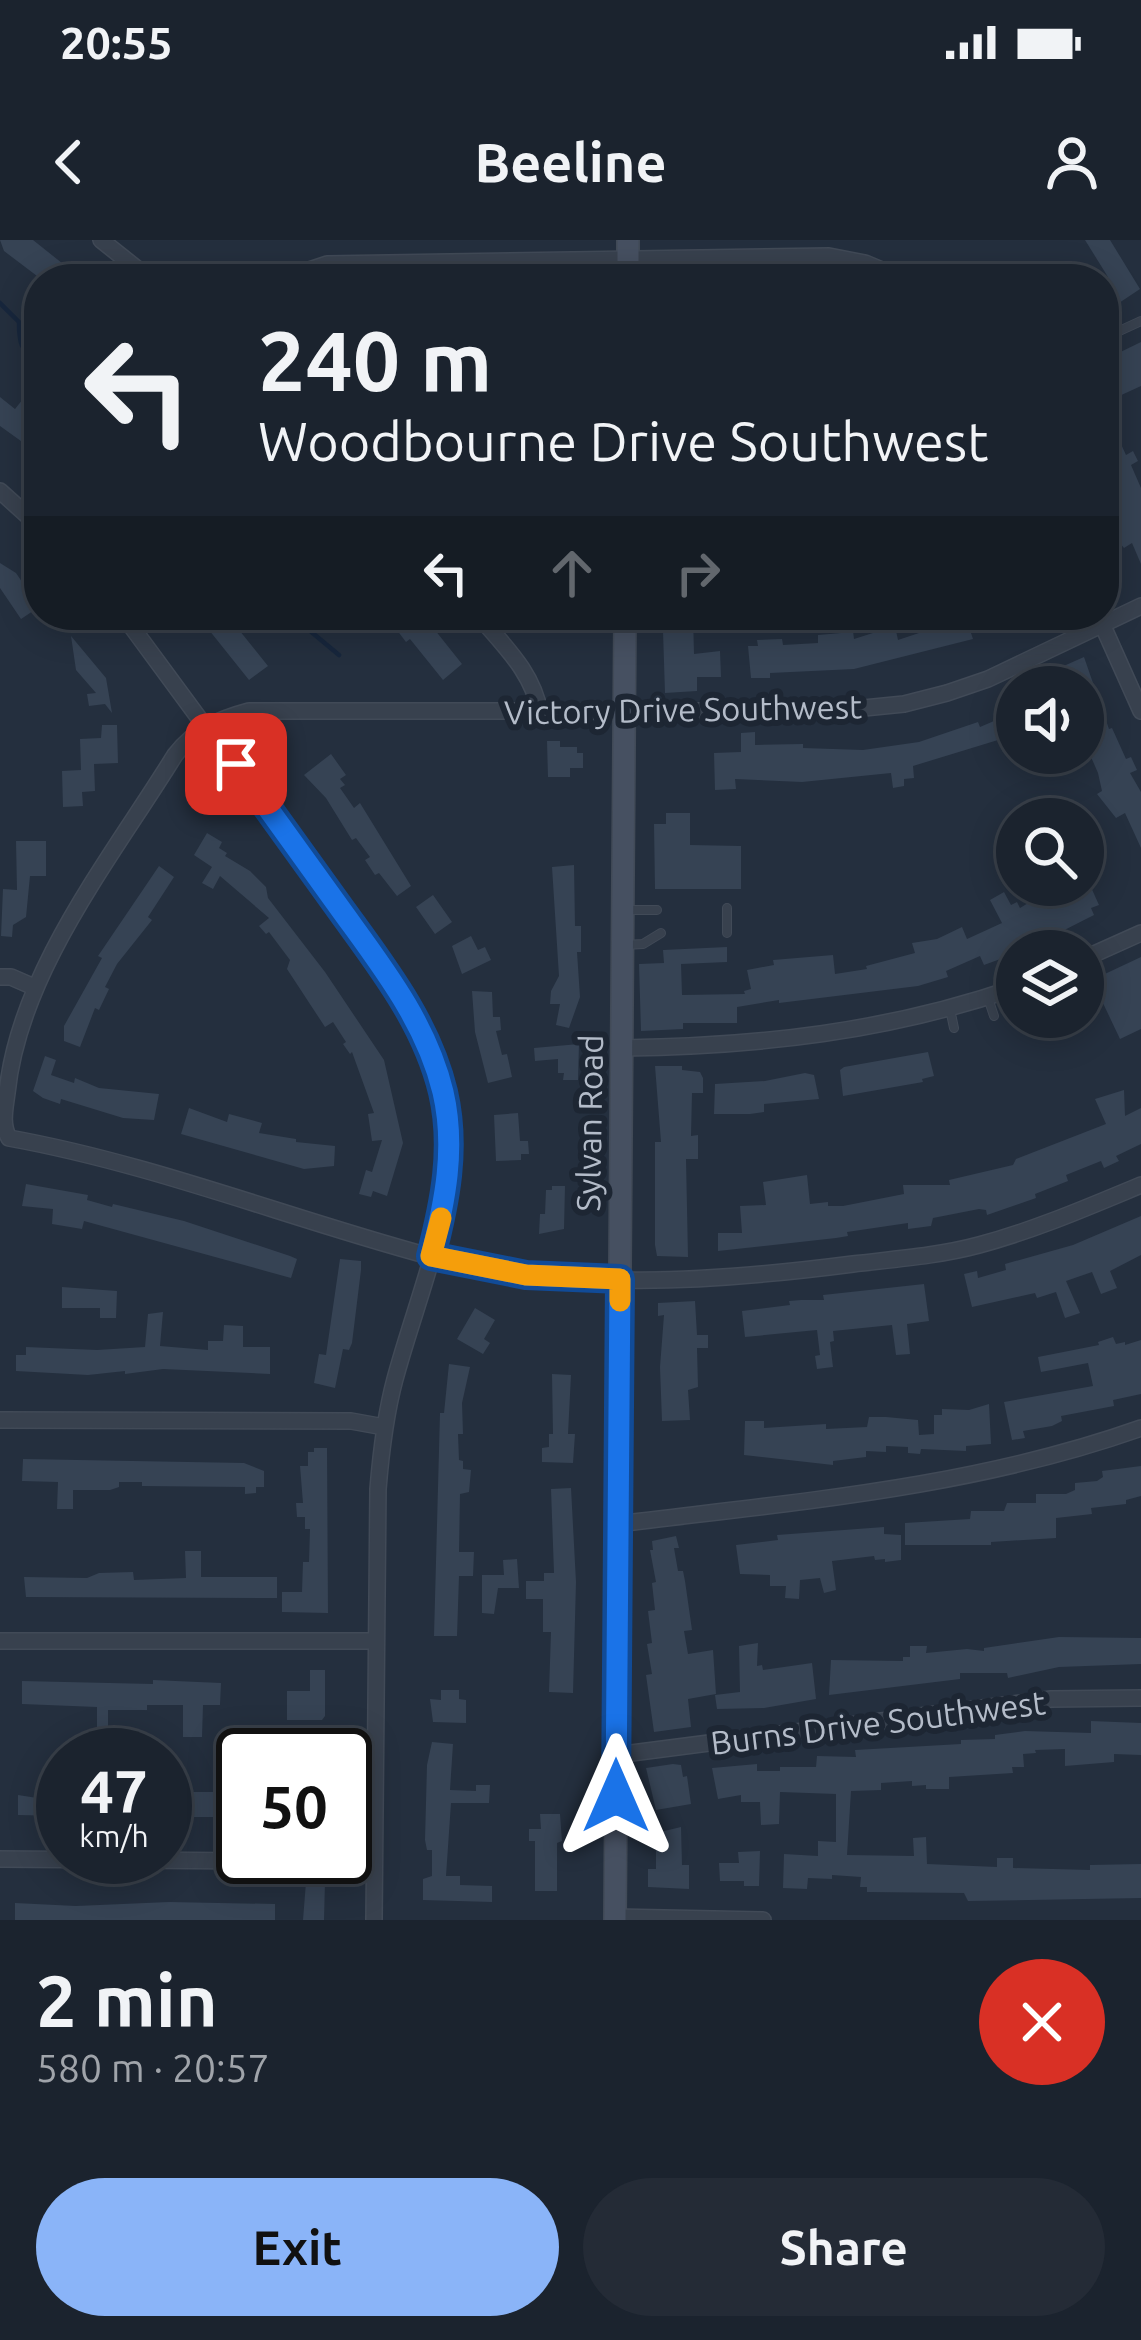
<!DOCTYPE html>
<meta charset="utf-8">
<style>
:root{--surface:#1b232e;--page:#242b36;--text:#f1f3f6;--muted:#a0a4aa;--line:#39404a;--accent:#8ab4f8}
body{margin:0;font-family:Ubuntu,sans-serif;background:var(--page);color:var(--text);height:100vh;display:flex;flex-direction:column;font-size:45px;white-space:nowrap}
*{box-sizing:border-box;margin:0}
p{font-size:39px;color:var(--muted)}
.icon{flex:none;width:66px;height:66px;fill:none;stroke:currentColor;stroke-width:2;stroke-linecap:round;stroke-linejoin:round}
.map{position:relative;height:1680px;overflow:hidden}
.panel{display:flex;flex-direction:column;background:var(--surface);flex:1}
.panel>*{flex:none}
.top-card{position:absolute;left:24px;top:24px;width:1095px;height:366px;border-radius:48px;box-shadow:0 6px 30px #0003,0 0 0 3px var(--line);background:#1b232e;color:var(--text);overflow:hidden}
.controls{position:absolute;left:996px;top:426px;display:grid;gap:24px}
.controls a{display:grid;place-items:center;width:108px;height:108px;border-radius:50%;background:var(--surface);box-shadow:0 6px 30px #0003,0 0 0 3px var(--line);font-size:60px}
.speed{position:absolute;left:36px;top:1488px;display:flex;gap:24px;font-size:60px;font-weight:700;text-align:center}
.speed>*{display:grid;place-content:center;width:156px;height:156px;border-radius:50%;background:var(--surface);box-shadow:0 6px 30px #0003,0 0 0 3px var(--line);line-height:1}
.speed small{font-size:30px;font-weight:400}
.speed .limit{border:6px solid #111;border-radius:18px;background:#fff;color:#111}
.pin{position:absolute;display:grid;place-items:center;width:102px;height:102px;color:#fff;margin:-51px;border-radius:24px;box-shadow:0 6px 18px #0006}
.me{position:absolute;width:132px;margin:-66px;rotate:0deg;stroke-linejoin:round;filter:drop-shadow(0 0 9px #0008)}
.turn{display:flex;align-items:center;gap:42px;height:252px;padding:0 36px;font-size:54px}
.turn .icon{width:156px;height:156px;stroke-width:2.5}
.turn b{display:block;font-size:84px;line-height:102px}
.lanes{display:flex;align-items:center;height:114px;padding:0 36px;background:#0003;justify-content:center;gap:60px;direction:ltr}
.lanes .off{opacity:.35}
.round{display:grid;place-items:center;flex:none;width:126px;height:126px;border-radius:63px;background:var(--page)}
.summary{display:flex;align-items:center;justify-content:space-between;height:204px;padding:0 36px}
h1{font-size:72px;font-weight:600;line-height:90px}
.action{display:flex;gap:24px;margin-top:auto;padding:24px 36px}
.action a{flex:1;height:138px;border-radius:72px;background:var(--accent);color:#111;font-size:48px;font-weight:600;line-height:138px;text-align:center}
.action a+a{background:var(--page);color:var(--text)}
.status{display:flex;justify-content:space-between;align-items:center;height:84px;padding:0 60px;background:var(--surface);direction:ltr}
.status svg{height:33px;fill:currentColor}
header{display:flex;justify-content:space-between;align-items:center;height:156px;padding:0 36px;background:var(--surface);font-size:54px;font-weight:600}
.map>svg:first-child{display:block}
</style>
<div class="status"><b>20:55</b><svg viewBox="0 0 49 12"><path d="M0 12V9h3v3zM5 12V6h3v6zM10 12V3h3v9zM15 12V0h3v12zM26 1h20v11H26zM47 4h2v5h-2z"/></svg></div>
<header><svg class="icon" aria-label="back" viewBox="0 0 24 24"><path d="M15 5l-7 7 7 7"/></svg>Beeline<svg class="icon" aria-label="person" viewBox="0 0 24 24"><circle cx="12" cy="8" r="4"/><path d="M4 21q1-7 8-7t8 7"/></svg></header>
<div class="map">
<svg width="1141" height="1680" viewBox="0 0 1141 1680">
<rect width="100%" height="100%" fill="#242f3e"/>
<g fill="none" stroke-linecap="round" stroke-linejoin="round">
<path stroke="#17263c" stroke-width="4.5" d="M0,63L19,82C19,101 20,112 39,120
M291,375L339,415"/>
</g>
<path fill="#364354" d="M0,0H33L82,39H41L4,11Z
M1085,0H1110L1140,49L1110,69L1104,59V40L1108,37Z
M1141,102V146L1104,163V120Z
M35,144L39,154L25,175L39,185V214L0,186V157L15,169Z
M1104,167L1126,215L1133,211L1138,221L1131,225L1141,248V324L1132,303L1124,308L1119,302L1104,270Z
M0,323L16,333L39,367L21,379L0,348Z
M197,375H227L268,426L249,440Z
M399,375H423L462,424L443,440L410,399L406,402L390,381Z
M672,375H693L694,414L720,411L721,437H697V451L665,453L663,391H671Z
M839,375H851L854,399L895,386L898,400L943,385L941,377L965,375L973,399L854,429L770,433V438H751L748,406H758L757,400L782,399L783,405L818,403V395L841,393Z
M71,396L106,438L112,473L105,464L89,466L87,454L96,453L76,430Z
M1084,417L1109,489L1112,488L1126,519L1131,517L1137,530L1130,533L1141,552V608L1125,573L1116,578L1097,554L1102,551L1098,533L1088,510L1083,512V447H1016Z
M1008,475L1017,505L1003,512L998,500L913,526L914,538L904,539V546L893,548L891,533L802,542L735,539L736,549L715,550L714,513L741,512V493L755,492V505L803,504V508L863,510L919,502L978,482L980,487Z
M102,485H117L118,523L94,524L95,551L82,552L83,566L63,567L62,531L81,530L80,499L101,498Z
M547,501H560V507H577V513H583V528H570V537H548Z
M331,514L346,535L340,539L345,545L340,548L354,568L360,563L411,646L397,656L379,633L375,635L365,620L370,617L356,598L352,600L326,558L304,535Z
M666,573H690V605L741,606V649H655L654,584H666Z
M207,593L222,602L219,608L227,613L225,616L250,631L266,647L268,658L325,732L384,820L403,903L387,956L373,951L371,957L359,954L366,930L372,932L382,900L372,901L368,874L374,873L352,812L350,814L343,804L346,802L333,782L325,787L287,729L290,720L269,692L266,694L259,686L269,678L220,636L213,649L202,643L212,627L194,615Z
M16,601H46V636H30L26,677L13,685L12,697L1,696L3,649L17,650Z
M574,625L575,686H581V712H577L580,757L569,788L556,785L560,764H550L551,751L559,736L552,627Z
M159,626L174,637L148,677L152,680L117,724L105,747L109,749L99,770L95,768L80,807L64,801V786L102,718L98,716Z
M1058,645H1090L1099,665L1091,668L1094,675L1025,710L984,725L980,716L946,731L948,737L918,746L779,763V760L737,767V783H683V789L641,791L639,724L664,723L663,710L727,707V722L681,724L682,755L745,754L744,751L751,749L747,730L774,725L773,720L833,715L835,734L867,729L866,726L915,713L912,703L937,699L962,687L967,699L1002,683L990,660L1004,652L1011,665L1017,662L1020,668Z
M433,655L452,682L435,694L416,667Z
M471,696L478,710L485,707L491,720L462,734L452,706Z
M1141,717V789L1120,799L1092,740Z
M472,751L492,752L493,777H500L501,790L496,791L502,815L507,814L512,837L488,843L475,792Z
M579,804L578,840H563L564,833H558V819L535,821L534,808Z
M928,812L934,836L922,839L923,842L843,856L840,830L844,827Z
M45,816L56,820L51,835L74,843L75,838L99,848L159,854L154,880L123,878L61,859L60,864L43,858L33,851Z
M655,826H682V830L700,832L703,838V853H692L691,896L698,895V919H686L688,1017L657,1016L655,1005V902H661Z
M805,833L814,835L819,859L764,864V872L750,874H714L715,844L765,841Z
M1124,850L1125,876L1141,868V904L1116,916L1119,921L1104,928L1101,921L1066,935L1068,941L1035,954L1036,958L987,975L986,970L979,969L933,978L931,986L908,989V983L847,992L848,996L836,998L718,1011V993H742L740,966L766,965L763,942L807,935L810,964L828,962V966H843L904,954L903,945H950L949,940L1013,925L1016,919L1106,884L1095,859Z
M189,868L227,882L229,874L262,883L259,893L296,899V902L335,906L334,926L304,929L181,894Z
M518,873L520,901H528L529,914H521V920L496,921L494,875Z
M26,944L88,955L87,960L112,967L113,964L184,981L290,1016L297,1019L291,1038L84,981L82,989L52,984L53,969L22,966Z
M552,946H565L564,989L539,994L540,974H545L546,950H552Z
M1141,976V1015L1110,1031L1117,1048L1101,1054L1092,1032L1066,1041L1080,1073L1065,1078L1056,1052L1037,1058L1035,1053L972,1067L964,1034L977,1031L978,1038L1006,1030L1005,1024L1073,1005Z
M340,1019L361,1021V1030L352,1103L349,1110L343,1109L335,1148L314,1143L319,1114L326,1115Z
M924,1044L929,1081L907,1084L910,1114L896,1115L892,1085L833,1091L834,1101L830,1102L833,1127L817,1129L815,1116L820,1115L817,1090L745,1097L742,1071L790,1065L789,1061L801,1060H824L823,1055Z
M62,1047L117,1051L116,1078H100V1068H62Z
M695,1061L697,1095H708V1108H697L698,1147L688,1150L690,1180L662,1181L660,1127L664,1075L658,1076V1063Z
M475,1068L495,1080L484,1099L490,1103L483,1114L457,1099Z
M163,1072L160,1106L208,1110V1101H223L224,1085L243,1086V1107H270V1134L163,1129L125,1134V1131L88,1135L16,1131V1115H26V1107L97,1110L145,1107L148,1074Z
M1113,1097L1116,1104L1125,1102V1105L1141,1100V1154L1113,1160L1114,1166L1061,1176L1062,1181L1052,1186L1023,1191L1025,1198L1012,1200L1004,1162L1093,1146L1088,1123L1041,1132L1038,1117L1099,1105L1098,1102Z
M449,1124L470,1127L462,1163L463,1194H458L459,1220L463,1221V1229L471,1230L469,1252L460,1254L459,1312H474L473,1336H459L457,1396H434L440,1173H444Z
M552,1134L571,1135L568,1194H575L573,1223L542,1222V1208L549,1207V1194H553Z
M989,1164L991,1204L966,1206V1211L921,1209L920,1214L908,1213V1207L886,1206V1212L866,1211V1217L833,1221V1225L744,1215L745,1181H764V1188L826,1184V1189L867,1187L869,1177H886L918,1180L919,1195L934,1194V1175H942V1169L969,1170Z
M314,1208H327L328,1373L282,1372V1352H302L303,1322H309L310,1289H305V1277H297L296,1263H303L300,1226H308V1212H314Z
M23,1219L244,1223L264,1231V1247H256V1253L245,1254V1247L142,1246V1242H119V1247L110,1250H73V1269H57L58,1242L22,1241Z
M1141,1226V1256L1126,1260V1264L1091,1268L1092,1274L1056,1278V1298L991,1302V1305H905V1283L970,1279L971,1271H1004L1007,1263H1036V1254H1066L1075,1250V1243L1097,1241L1103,1237L1102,1231Z
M571,1248L576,1342L573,1453L549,1452L551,1392H543V1359H526V1341H544V1333H554L551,1249Z
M884,1287V1294L901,1295V1320L885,1322V1319L875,1320L874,1316L832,1321L836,1350L824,1353L820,1338L800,1340L799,1359L785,1358L786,1346H770V1335L740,1334L736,1305L778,1300L777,1295Z
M676,1296L679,1308H674L678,1331H683L685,1341L692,1390L684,1391L688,1414L713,1410L716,1454L688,1459L691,1487L654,1492L646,1435L652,1434L647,1404L652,1403L648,1371L655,1370L652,1343L656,1342L650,1310H653L652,1301Z
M185,1311H201V1337H277V1358L26,1357L24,1337L87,1338L99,1333L133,1332L134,1340L186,1338Z
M517,1319L519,1348H498L494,1374L482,1373V1335H504L503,1320Z
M1059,1397L1141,1398V1424L1059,1427L1008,1438L1007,1433H960V1439L829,1455L831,1420L903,1421V1417H910V1406H927L926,1413L967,1409L984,1411V1408Z
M758,1403L757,1426L762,1425L763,1430L812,1423L816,1459L764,1468L717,1469L715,1455L740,1452L739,1406Z
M310,1430H325V1476L322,1480H287V1451H310Z
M153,1440L221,1443L220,1465H203L202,1497H183V1465H147V1470H108V1488H97V1467L22,1464V1441L153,1444Z
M441,1450H459V1459L466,1460V1483L433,1482L430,1459L441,1460Z
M1091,1481L1141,1483V1515L1114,1514V1522L1065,1526V1509L1035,1510L1036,1513L1023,1514L1024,1527H1012L1013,1533L949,1537V1549H926V1545L912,1546V1541L881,1543V1550L851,1551L847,1615L914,1616L913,1598L926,1597L927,1624L997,1627V1618H1013V1628L1090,1630V1625L1141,1624V1658L968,1661L964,1653L867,1652V1647H860L861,1637L832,1635V1639L808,1638L807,1649L783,1648L784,1614L818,1616V1601L836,1602V1554L780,1552L779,1584L761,1585L760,1562H741V1555L718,1559L712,1528L757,1524V1531H780V1527H816L817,1516L856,1517L855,1510L961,1504V1500L995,1499V1495L1025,1491L1091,1493Z
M432,1502L453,1504L450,1550L476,1551V1545H490L489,1563H451L446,1636H460V1645L492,1646V1662L423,1660V1639L432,1636V1610H427L425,1600L427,1525Z
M673,1524L681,1525L683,1537L687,1536L691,1564L656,1570L646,1528Z
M185,1552H222V1559L243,1560V1577H185Z
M18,1555L63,1562V1576L18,1575Z
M540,1574H560L562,1601L557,1603V1651H535V1601H529V1589H541Z
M681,1587L682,1625H689V1649L648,1647V1629H656V1593Z
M760,1611L759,1646H744V1641H720L719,1623H739L738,1612Z
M306,1642H325L324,1680H303Z
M169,1662L275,1664V1680H15V1663L76,1666Z"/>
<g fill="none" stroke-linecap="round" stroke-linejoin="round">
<g stroke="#414a57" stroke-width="10">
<path id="lane" d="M1104,98L1141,81
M625,670H657
M727,693V668
M624,705L643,704L661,693
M988,758L994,776
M950,769L954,788"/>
</g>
<g stroke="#414a57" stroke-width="18">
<path id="street" d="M101,0L150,39
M282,39L327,24L829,16L865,23L903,39
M0,251L39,286
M1141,366L988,439L947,453L904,464L834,471H249C219,479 194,490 175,515C112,617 19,732 7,853C5,869 1,884 9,898C153,924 288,978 429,1016C566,1052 714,1042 853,1024C895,1019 938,1016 979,1005C1035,990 1088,967 1141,945
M123,375L399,750C417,783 434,815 443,852C466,950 420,1046 395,1139C385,1176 381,1212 378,1249L374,1680
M478,375C504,406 533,432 540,473
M1098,375L1141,471
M1083,719L1141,693
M0,737H11L34,747
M623,808C759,806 888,792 1017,747
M1,1180L351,1181L384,1187
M617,1284C794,1262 972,1248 1141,1188
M1,1401H376
M616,1515L1051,1459L1141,1458
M0,1619L374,1622
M615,1677L763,1680"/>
</g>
<g stroke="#414a57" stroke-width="24">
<path id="secondary" d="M628,39V0
M615,1680L625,375"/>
</g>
<use href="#lane" stroke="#38414e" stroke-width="8"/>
<use href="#street" stroke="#38414e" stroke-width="15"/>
<use href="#secondary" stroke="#465061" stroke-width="21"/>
</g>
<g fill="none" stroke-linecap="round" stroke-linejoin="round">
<g stroke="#114b97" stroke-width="30">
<path id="route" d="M236,524C270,571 304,619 339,667C380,724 426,781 443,852C456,908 445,962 431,1016L526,1035L620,1039L616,1556"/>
</g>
<use href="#route" stroke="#1a73e8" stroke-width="21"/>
<path stroke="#f59e0b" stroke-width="21" d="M441,978L431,1016L526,1035L620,1039V1061"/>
</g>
<g text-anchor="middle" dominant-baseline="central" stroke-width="12" stroke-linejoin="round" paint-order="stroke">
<g font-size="33" fill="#b4bcc9" stroke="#1d2633">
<text transform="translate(683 469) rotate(-1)">Victory Drive Southwest</text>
<text transform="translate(589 883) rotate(-89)">Sylvan Road</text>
<text transform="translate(878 1482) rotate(-7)">Burns Drive Southwest</text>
</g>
</g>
</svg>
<div class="controls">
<a><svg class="icon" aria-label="sound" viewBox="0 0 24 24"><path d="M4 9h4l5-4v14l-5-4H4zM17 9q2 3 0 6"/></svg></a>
<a><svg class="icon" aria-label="search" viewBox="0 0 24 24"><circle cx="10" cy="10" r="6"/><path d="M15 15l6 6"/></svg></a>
<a><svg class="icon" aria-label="layers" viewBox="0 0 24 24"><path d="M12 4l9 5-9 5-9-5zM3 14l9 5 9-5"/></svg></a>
</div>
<div class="speed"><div>47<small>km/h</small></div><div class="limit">50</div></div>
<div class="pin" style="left:236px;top:524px;background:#d93025"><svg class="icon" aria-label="arrive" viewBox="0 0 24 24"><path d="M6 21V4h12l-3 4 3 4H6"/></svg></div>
<svg class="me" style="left:616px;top:1556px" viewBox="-20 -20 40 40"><path d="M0-17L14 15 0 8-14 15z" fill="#1a73e8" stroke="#fff" stroke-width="4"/></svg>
<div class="top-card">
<div class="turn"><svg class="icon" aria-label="left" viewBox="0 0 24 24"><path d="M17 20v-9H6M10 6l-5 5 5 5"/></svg><div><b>240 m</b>Woodbourne Drive Southwest</div></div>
<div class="lanes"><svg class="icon" aria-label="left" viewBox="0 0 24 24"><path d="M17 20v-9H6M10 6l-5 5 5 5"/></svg><svg class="icon off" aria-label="ahead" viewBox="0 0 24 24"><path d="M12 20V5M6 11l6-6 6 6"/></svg><svg class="icon off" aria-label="right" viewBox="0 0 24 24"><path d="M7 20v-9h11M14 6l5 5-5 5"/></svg></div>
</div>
</div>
<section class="panel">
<div class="summary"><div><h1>2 min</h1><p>580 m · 20:57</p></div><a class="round" style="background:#d93025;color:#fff"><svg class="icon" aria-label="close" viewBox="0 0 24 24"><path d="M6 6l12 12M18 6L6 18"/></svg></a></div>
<div class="action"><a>Exit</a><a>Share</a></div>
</section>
